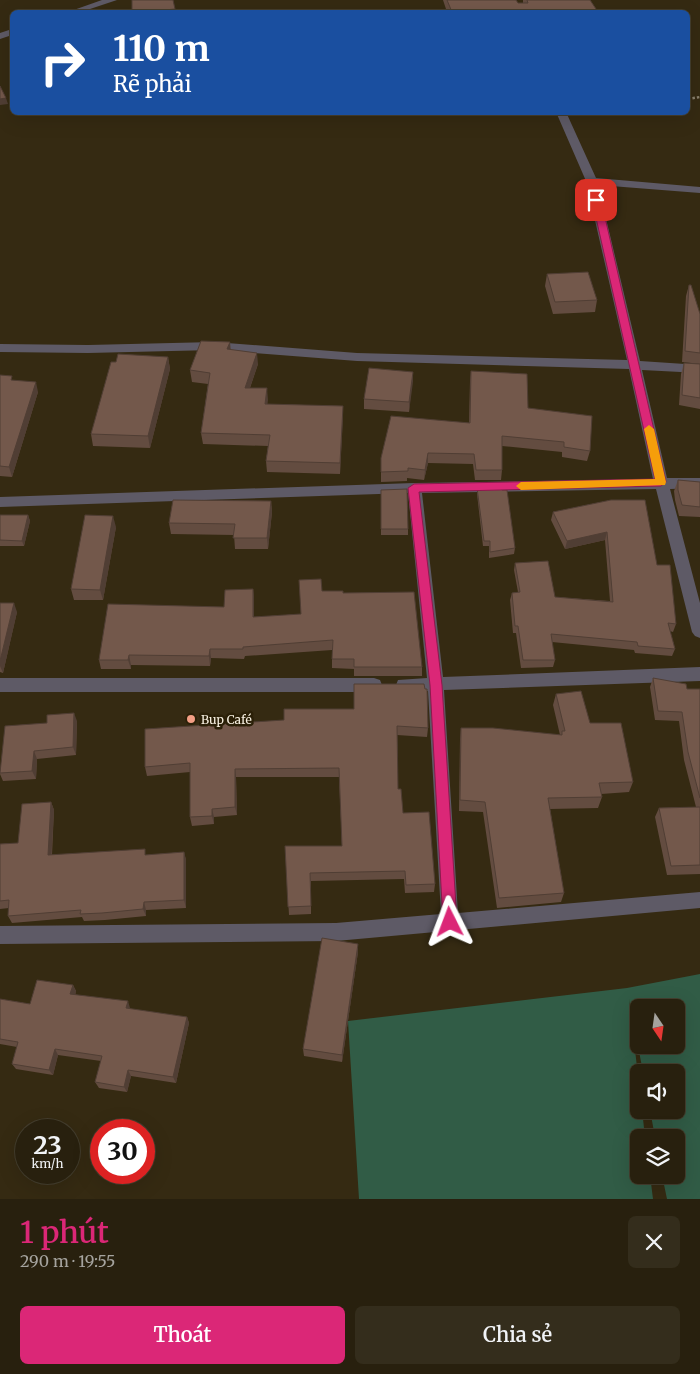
<!DOCTYPE html>
<html lang="vi">
<meta charset="utf-8">
<style>
:root{--surface:#28200e;--page:#342d1c;--text:#f1f3f6;--muted:#a5a39e;--line:#443e2e;--accent:#db2777}
body{margin:0;font-family:Merriweather,serif;background:var(--page);color:var(--text);height:100vh;display:flex;flex-direction:column;font-size:19px;white-space:nowrap}
*{box-sizing:border-box;margin:0}
p{font-size:16px;color:var(--muted)}
.icon{flex:none;width:28px;height:28px;fill:none;stroke:currentColor;stroke-width:2;stroke-linecap:round;stroke-linejoin:round}
.map{position:relative;height:1199px;overflow:hidden}
.side{display:flex;flex-direction:column;background:var(--surface);flex:1}
.side>*{flex:none}
.hud{position:absolute;left:10px;top:10px;width:680px;height:105px;border-radius:8px;box-shadow:0 5px 20px #0002,0 0 0 1px var(--line);background:#1a4fa0;color:#fff;overflow:hidden}
.needle{width:32px;rotate:167deg}
.tools{position:absolute;left:630px;top:999px;display:grid;gap:10px}
.tools a{display:grid;place-items:center;width:55px;height:55px;border-radius:8px;background:var(--surface);box-shadow:0 5px 20px #0002,0 0 0 1px var(--line);font-size:25px}
.speed{position:absolute;left:15px;top:1119px;display:flex;gap:10px;font-size:25px;font-weight:700;text-align:center}
.speed>*{display:grid;place-content:center;width:65px;height:65px;border-radius:50%;background:var(--surface);box-shadow:0 5px 20px #0002,0 0 0 1px var(--line);line-height:1}
.speed small{font-size:12px;font-weight:400}
.speed .limit{border:8px solid #d22;background:#fff;color:#111}
.pin{position:absolute;display:grid;place-items:center;width:42px;height:42px;color:#fff;margin:-21px;border-radius:10px;box-shadow:0 2px 8px #0006}
.me{position:absolute;width:55px;margin:-28px;rotate:357deg;stroke-linejoin:round;filter:drop-shadow(0 0 4px #0008)}
.turn{display:flex;align-items:center;gap:18px;height:105px;padding:0 20px;font-size:22px}
.turn .icon{width:65px;height:65px;stroke-width:2.5}
.turn b{display:block;font-size:35px;line-height:42px}
.round{display:grid;place-items:center;flex:none;width:52px;height:52px;border-radius:8px;background:var(--page)}
.overview{display:flex;align-items:center;justify-content:space-between;height:85px;padding:0 20px}
h1{font-size:30px;font-weight:600;line-height:38px;color:var(--accent)}
.cta{display:flex;gap:10px;margin-top:auto;padding:10px 20px}
.cta a{flex:1;height:58px;border-radius:8px;background:var(--accent);color:#fff;font-size:20px;font-weight:600;line-height:58px;text-align:center}
.cta a+a{background:var(--page);color:var(--text)}
.map>svg:first-child{display:block}
</style>
<div class="map">
<svg width="700" height="1199" viewBox="0 0 700 1199">
<rect width="100%" height="100%" fill="#352a12"/>
<path fill="#315c46" fill-rule="evenodd" d="M700,974V1199H667L662,1175H676V1138L655,1137L650,1110H676V1072H643L629,999L639,1084V1110H642L645,1137L639,1138V1175H650L653,1199H359L348,1021L627,988ZM639,1008H676V1045H639Z"/>
<g fill="none" stroke-linecap="round" stroke-linejoin="round">
<path stroke="#897f6b" stroke-width="2.5" stroke-dasharray="2.5 2" stroke-linecap="butt" d="M688,99L700,97"/>
<path fill="#5e5a66" fill-rule="evenodd" d="M102,0H117L81,12H68Z
M12,29V35L0,39V33Z
M556,112H566L596,178L700,187V193L598,185L640,361L700,365V373L642,370L667,478H700V488L670,489L700,603V638L695,636L692,632L656,489L422,493L443,677L700,667V681L444,690L458,913L700,892V908L336,941L0,944V926L336,923L441,914L428,691L404,692L398,690L396,685L398,680L427,678L408,493L0,507V497L414,483L653,479L629,369L357,361L214,350L88,353L0,352V344L88,345L214,342L357,353L627,360L586,181Z
M0,678H374L380,680L382,685L380,690L374,692H0Z"/>
</g>
<path fill="#634c40" d="M443,0H516L518,3H523V0H590L598,12H447Z
M547,274L597,300L595,312L553,314L545,286Z
M689,285L700,314V364L682,362L686,296Z
M231,350L258,364L250,388H267V404L343,406L340,474L267,472L266,461L268,446L203,444L201,433L208,384L192,382L190,370Z
M168,357L170,369L150,448L93,446L91,434L116,362Z
M684,363L700,364V409L679,405L681,374Z
M471,371L590,451L587,461L562,457V452L502,446V470L501,480H475L473,464L428,463L424,480L407,478V481L381,482V458L469,423L470,381Z
M413,372L409,412L364,409V399Z
M0,375L38,392L12,477L0,476Z
M678,480L700,482V517L679,516L675,500L674,491Z
M477,488L502,490L515,548L514,554L489,558V546H483L477,494Z
M381,490L408,529V535H381Z
M611,500L657,565L676,624L673,632L670,631L675,649L672,656L635,653L634,650L552,642L555,660L553,667L521,668L516,633H513L510,600L512,593L518,592L514,570L515,563L555,597L610,601L605,540L565,549L551,520L553,512Z
M271,501L272,512L268,549H235L234,535L171,534L169,523Z
M0,515H28L30,521L24,546H0Z
M116,527L103,600H74L71,589Z
M253,589L254,599V617L301,614L322,591L343,593L422,667V676H354V669L332,668V650L245,656L244,659L211,658L210,666L131,665V669H101L99,660L224,607Z
M0,603L17,612L3,673L0,672Z
M653,678L687,689H700V874L667,875L655,817L659,808L696,807L684,760L679,721L655,720L650,687Z
M556,694L590,723L633,782L629,792L601,794L602,797L598,808L550,809L564,893L561,902L497,908L483,812L459,811L460,739L461,728L560,735L553,705Z
M284,709L428,728L427,737L397,735L398,789L403,813L435,884L434,892L405,893L404,879L311,881V914L289,915L285,846H342L339,777H236L237,815L214,817V824L192,826L190,817V772L147,776L145,767L284,720Z
M77,721L76,755L37,759L36,779L3,781L0,774V771Z
M51,802L54,810L52,855H147L184,852L186,860V908L146,910V916L105,920L84,921L82,917L12,923L8,916L9,908L0,909V844L18,843Z
M358,944V952L342,1062L304,1056L303,1049Z
M73,985L76,991L75,995L130,1008V1009L187,1017L189,1023L176,1083L131,1076L127,1092L99,1088L95,1082L101,1061L58,1055L53,1075L16,1069L12,1064L17,1047L0,1044V999L30,1004Z"/>
<path fill="#503e34" d="M175,9V12H142Z
M6,98L8,104L0,105V99Z
M230,342L231,353L227,349Z
M257,353L258,364L246,399L245,388Z
M168,357L170,369L150,448L148,436Z
M413,372V382L409,412V402Z
M36,382L38,392L12,477L9,467Z
M267,388L268,400L266,416L265,404Z
M343,406V418L340,474V463Z
M428,453V463L424,480L425,470Z
M271,501L272,512L268,549L267,538Z
M28,515L30,521L24,546L22,541Z
M113,516L116,527L103,600L100,590Z
M607,532L605,540L565,549L567,541Z
M253,589L254,599V626L253,617Z
M14,603L17,612L3,673L0,666V661Z
M210,649L211,658L210,666L209,656Z
M129,655L131,665V669L128,660Z
M74,713L77,721L76,755L73,747Z
M34,751L37,759L36,779L32,771Z
M235,769L236,777L237,815L235,807Z
M51,802L54,810L51,863L48,855Z
M212,809L214,817V824L212,816Z
M184,852L186,860V908L184,900Z
M144,902L146,910V916L143,909Z
M358,944V952L342,1062V1055Z
M73,985L76,991L74,1001L70,994Z
M128,1001L130,1008L129,1014L126,1008Z
M187,1017L189,1023L176,1083L173,1077Z
M55,1049L58,1055L53,1075L49,1070Z
M128,1070L131,1076L127,1092L124,1087Z"/>
<path fill="#73584b" stroke="#503e34" d="M132,0H173L175,9L142,12H132Z
M447,0H516L518,3H528L527,0H590L598,12H452Z
M0,86L6,98L0,99Z
M588,272L597,300L555,302L547,274Z
M689,285H691L700,314V353L685,351Z
M201,341L230,342L227,349L257,353L245,388H267L265,404L343,406L340,463L266,461L270,435L201,433L210,373L190,370Z
M118,354L168,357L148,436L91,434L111,362H116Z
M684,363L700,364V398L682,395Z
M369,368L413,372L409,402L364,399Z
M471,371L527,374L528,408L592,416L590,451L564,447V442L502,436V470H476L474,454L428,453L425,470L408,468V471L381,472V458L391,416L470,423Z
M0,375L12,376L11,380L36,382L9,467L0,466Z
M678,480L700,482V507L682,505L678,490Z
M477,488H502V490H507L515,548L490,552V541H484Z
M407,489L408,529H381V490Z
M173,500L271,501L267,538H233L235,524L169,523Z
M611,500H645L657,565H670L676,624L668,623L675,649L638,646L637,642L551,634L555,660H523L518,626H515L512,593L520,592L515,563L548,561L555,597L613,602L607,532L567,541L553,512Z
M0,515H28L22,541L0,540Z
M85,515L113,516L100,590L71,589Z
M321,579L322,591H343V593L414,592L422,667H354V659H332L333,640L243,647V649H210L209,656L129,655L128,660H99L108,604L224,607L225,590L253,589V617L301,614L299,580Z
M0,603H14L0,661Z
M653,678L686,684L687,689H700V798L688,752L682,712L658,711Z
M354,684H424L425,689H427L428,728L397,726L398,789H401L403,813L429,812L435,884L406,885L405,871L310,873L311,906L288,907L285,846H342L339,768L235,769V807L212,809V816L190,817V763L145,767V729L284,720V709H354Z
M581,691L590,723H621L633,782L599,783L602,797L548,798L564,893L499,898L485,802L460,800L461,728H493L562,735V731H565L556,694Z
M74,713L73,747L34,751L32,771L0,773L5,726L47,723V715Z
M51,802L48,855L145,849V855L184,852V900L144,902L143,909L102,913L80,914L81,910L8,916L9,900L0,901V844L18,843L22,804Z
M700,807V865L671,866L659,808Z
M322,938L358,944L342,1055L303,1049Z
M37,980L73,985L70,994L128,1001L126,1008L187,1017L173,1077L128,1070L124,1087L95,1082L102,1056L55,1049L49,1070L12,1064L18,1042L0,1039V999L30,1004Z"/>
<path fill="#db2777" stroke="#8e194d" d="M596,197L601,200L666,482L661,486L419,492L442,685L457,922L455,927L450,929L445,927L443,922L430,685L408,488L414,484L655,479L592,200Z"/>
<path fill="#f59e0b" d="M649,425L654,429L666,482L665,485L521,490L516,486L521,482L655,479L644,429Z"/>
<circle fill="#f39f85" stroke="#2b2008" stroke-width="2" cx="191" cy="719" r="5"/>
<g text-anchor="middle" dominant-baseline="central" stroke-width="5" stroke-linejoin="round" paint-order="stroke">
<g font-size="12" fill="#f9f2e3" stroke="#2b2008" text-anchor="start">
<text x="201" y="719">Bup Café</text>
</g>
</g>
</svg>
<div class="tools">
<a><svg class="needle" viewBox="-14 -14 28 28"><path d="M0-13l5 13h-10z" fill="#e53935"/><path d="M0 13l5-13h-10z" fill="#a5a39e"/></svg></a>
<a><svg class="icon" aria-label="sound" viewBox="0 0 24 24"><path d="M4 9h4l5-4v14l-5-4H4zM17 9q2 3 0 6"/></svg></a>
<a><svg class="icon" aria-label="layers" viewBox="0 0 24 24"><path d="M12 4l9 5-9 5-9-5zM3 14l9 5 9-5"/></svg></a>
</div>
<div class="speed"><div>23<small>km/h</small></div><div class="limit">30</div></div>
<div class="pin" style="left:596px;top:200px;background:#d93025"><svg class="icon" aria-label="arrive" viewBox="0 0 24 24"><path d="M6 21V4h12l-3 4 3 4H6"/></svg></div>
<svg class="me" style="left:450px;top:922px" viewBox="-20 -20 40 40"><path d="M0-17L14 15 0 8-14 15z" fill="#db2777" stroke="#fff" stroke-width="4"/></svg>
<div class="hud">
<div class="turn"><svg class="icon" aria-label="right" viewBox="0 0 24 24"><path d="M7 20v-9h11M14 6l5 5-5 5"/></svg><div><b>110 m</b>Rẽ phải</div></div>
</div>
</div>
<section class="side">
<div class="overview"><div><h1>1 phút</h1><p>290 m · 19:55</p></div><a class="round"><svg class="icon" aria-label="close" viewBox="0 0 24 24"><path d="M6 6l12 12M18 6L6 18"/></svg></a></div>
<div class="cta"><a>Thoát</a><a>Chia sẻ</a></div>
</section>
